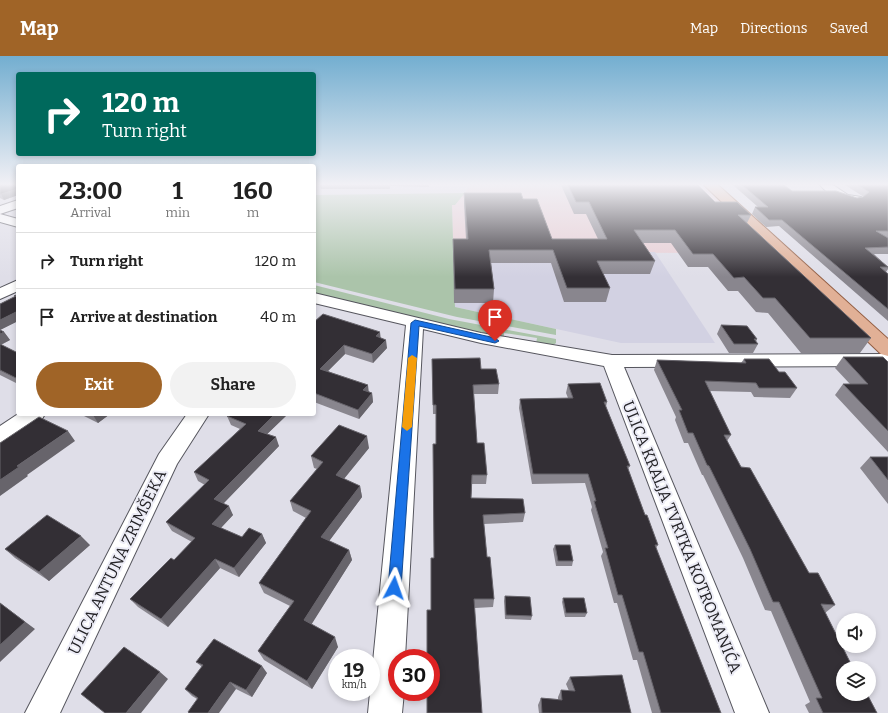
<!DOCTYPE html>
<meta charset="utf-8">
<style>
:root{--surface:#fff;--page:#f2f2f2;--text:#222;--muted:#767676;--line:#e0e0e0;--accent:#a06427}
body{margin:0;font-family:Bitter,serif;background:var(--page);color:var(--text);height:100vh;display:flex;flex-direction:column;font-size:15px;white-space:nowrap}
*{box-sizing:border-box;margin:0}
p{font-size:13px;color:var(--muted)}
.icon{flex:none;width:22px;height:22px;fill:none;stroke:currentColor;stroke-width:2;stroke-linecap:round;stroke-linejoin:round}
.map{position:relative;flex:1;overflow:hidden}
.side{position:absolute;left:16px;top:108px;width:300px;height:252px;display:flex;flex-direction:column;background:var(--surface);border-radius:4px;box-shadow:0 2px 6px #0003}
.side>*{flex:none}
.top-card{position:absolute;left:16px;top:16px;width:300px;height:84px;border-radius:4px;box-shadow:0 2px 6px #0003;background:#00695c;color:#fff;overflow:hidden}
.controls{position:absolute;left:836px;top:557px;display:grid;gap:8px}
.controls a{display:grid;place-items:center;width:40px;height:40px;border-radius:50%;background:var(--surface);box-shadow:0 2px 6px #0003;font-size:20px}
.speed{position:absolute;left:328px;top:593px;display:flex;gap:8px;font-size:20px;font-weight:700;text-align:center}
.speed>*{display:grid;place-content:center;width:52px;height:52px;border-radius:50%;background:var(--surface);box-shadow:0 2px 6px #0003;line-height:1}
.speed small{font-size:10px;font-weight:400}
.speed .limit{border:6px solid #d22;background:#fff;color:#111}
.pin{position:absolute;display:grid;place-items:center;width:34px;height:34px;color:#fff;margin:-41px -17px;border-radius:50% 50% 50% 0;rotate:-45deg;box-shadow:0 0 4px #0007}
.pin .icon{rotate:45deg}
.me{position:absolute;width:44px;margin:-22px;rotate:4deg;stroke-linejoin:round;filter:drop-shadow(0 0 3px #0008)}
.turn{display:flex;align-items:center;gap:14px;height:84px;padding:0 20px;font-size:18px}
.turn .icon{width:52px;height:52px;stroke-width:2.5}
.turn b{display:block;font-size:28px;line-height:34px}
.eta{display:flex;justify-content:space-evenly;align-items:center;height:68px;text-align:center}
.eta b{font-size:24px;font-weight:700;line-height:28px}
.primary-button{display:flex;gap:8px;margin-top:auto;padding:8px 20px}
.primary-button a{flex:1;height:46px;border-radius:24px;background:var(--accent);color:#fff;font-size:16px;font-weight:700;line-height:46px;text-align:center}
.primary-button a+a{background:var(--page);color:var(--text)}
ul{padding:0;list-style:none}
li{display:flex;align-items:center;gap:12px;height:56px;padding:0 20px;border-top:1px solid var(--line)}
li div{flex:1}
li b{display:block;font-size:15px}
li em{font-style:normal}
header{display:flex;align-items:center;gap:24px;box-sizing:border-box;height:56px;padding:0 20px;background:var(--accent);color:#fff}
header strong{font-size:19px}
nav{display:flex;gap:22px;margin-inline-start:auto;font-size:14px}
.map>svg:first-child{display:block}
</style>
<header>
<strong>Map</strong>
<nav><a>Map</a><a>Directions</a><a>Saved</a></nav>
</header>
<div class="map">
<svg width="888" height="657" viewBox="0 0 888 657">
<rect width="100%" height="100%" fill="#dfdee8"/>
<path fill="#e8ced4" d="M471,129H703L765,188L707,197L453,196L452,149H455Z"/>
<path fill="#d2d1e2" d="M453,196H655L715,287H621L455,251Z"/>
<path fill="#abc4aa" d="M465,137L455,149H452L455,251L556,273V279L457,261L314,226V139Z
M314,229L449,263L556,283V287L551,291L536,288L537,282L504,277V280C439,271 377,253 314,237Z"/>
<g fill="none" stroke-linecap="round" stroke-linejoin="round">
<g stroke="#56565e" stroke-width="2">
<path id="minor" d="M820,129H833L848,139L861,141L863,143C854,154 827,138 820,129Z
M18,144V152L0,158V150Z
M0,158L18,163V171L0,166Z
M18,224V235L0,243V232Z
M314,237L481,277L612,299L888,298V310L624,311L769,657H735L604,310L481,287L423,273L405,602H397V636H404L402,657H368L406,269L314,247Z
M18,358H45L42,363L8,387L0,389V370Z
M187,358H209L177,408L60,657H25L159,398Z"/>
</g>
<g stroke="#925d42" stroke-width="2">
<path id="major" d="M704,129H718L888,283V300L881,298Z"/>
</g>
<use href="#minor" fill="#fff" fill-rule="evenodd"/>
<use href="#major" fill="#e1b096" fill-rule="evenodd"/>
</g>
<path fill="#89868e" d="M0,129H18V139L4,144L0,142Z
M320,129H429V131L390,130V133H321Z
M561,129H698L715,146L751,159L747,167L871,282L860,297H801L768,257L756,256L738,235H728L708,211H688L671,187H643L655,205L650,218H603L610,232L606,246H564L551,207H491L494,233L493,247H454L453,183H466L464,149V137L523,143L552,183H598L586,158H574Z
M733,129H784L792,135L857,142L864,141L845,129H888V181H887L888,182V198H874L888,211V213L886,216L888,218V265L779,170L766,171L752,158L755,151H758Z
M18,238V265L0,274L4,276L10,284L1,289L18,297V328L0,319V248L15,241L14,240Z
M314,266L381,282L387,292L373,307L345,298L328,315L372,337L373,346L359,363L314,346Z
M721,269L757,283L756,286L758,288L753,297H729L717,278Z
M843,301L888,306V396L835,339L843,328H850L835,312Z
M432,303L481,313L499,328L498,338H474L477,387L487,419L486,428H472L471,442L525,457L523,466L484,468L487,501L494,543L493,551L475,552L431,554L434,502L436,388V358H433Z
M744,303L779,316L797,332L790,342L754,341L751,336L709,335L731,379L727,385L741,411L809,517L835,549L825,557L853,612L877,657H809L805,649L810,646L771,555L765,554L743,502L703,419H702L688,387H684L675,364L676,361L654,314L657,304L741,307Z
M568,328L607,346L606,351L630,410L628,413L645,459L658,489L656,492L721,657H652L637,604H633L617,547H614L601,500L603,496L591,454L592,451L585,427L532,428L519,352L520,343L568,342L566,337Z
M80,358H110L98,367Z
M230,358H288L267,378L279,390L223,448L233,459L221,472L242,481L262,478L266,487L239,521L220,512L168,571L138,551L130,543L174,504L192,486L172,475L166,466L205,429L198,425L194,416L240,373L231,369L227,360Z
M369,392L344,423L360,430L362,441L329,485L349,494L352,504L311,568L338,591L312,633L264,604L258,595L290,550L264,537L259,527L306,462L293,455L290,445L317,413L314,412L311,400Z
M870,401H888V448L860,412Z
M90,489L49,525L15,502L5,493Z
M555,489L573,505L572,510H556L553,493Z
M505,540L532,560L531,564L505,563L504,545Z
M563,542L587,557L585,561H565L562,546Z
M196,606L267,617L252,641L236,633L197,643L192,640L185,633L202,611Z
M570,621L631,657H539L538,649L541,642L558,643V641L561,634L569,635L566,628Z"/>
<path fill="#67646b" d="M18,133V139L4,144L1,138Z
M18,255V265L0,274V264Z
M4,276L10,284L0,289V278Z
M380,276L381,285L376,280Z
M386,284L387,292L373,307L372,298Z
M344,289L345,298L322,321L320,313Z
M368,329L369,338L363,334Z
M372,337L373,346L359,363L358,354Z
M94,358H110L98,367L93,359Z
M275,358H288L261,384L258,375Z
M68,375L75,385L27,419L28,420L0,440V424L17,410Z
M367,380L369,392L338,430L336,419Z
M276,381L279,390L219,452L214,443Z
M360,430L362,441L324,492L321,481Z
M229,450L233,459L217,476L212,468Z
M262,478L266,487L239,521L234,512Z
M81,480L90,489L49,525L39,516Z
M349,494L352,504L308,574L304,564Z
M215,503L220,512L168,571L161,563Z
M0,547L35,573L0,606Z
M335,581L338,591L312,633L307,625Z
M262,610L267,617L252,641L246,634Z
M160,616L168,623L141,657H126Z
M230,626L236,633L219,657H208Z"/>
<path fill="#332f35" stroke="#67646b" d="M0,129H18V133L1,138H0Z
M568,129H698L715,146H737L751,159H738L871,282H810L775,242H763L744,221L734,222L713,198H693L675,174H634L655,205H597L610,232H567L553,194H489L494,233H455L453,183H468L464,137H521L523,143H537L552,183H607L589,146H576Z
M742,129H784L792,135H836L857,142L863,141L869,136L858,129H888V175H876L888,182V191L865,192L888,211H880L888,218V253L782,164H769L755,151H768Z
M18,238V255L0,264V248L16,240H14Z
M323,258L380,276L376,280L386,284L372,298L344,289L320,313L368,329L363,334L372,337L358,354L314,337V266Z
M721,269L747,270L757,283H754L758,288H734Z
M0,274L4,276L0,278Z
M0,288L18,297V323L0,314Z
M843,301H883L888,306V375L843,328H868Z
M480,302L481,313H496L499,328L473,329L477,387H484L487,419H472L471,442L523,443L525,457L483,459L487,501H490L494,543H474L482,657H427V636H431V602H427V554H431V502H434L433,388H436V349H433L432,303Z
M744,303H769L779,316H785L797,332H759L756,327L705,325L731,379H724L741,411L750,412L809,517H818L835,549L821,548L853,612H843V638H867L877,657H823L816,642H822L779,546H773L750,493L709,410L707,409L693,377H688L679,354H682L657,304L746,307Z
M600,327L607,346H604L630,410H627L645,459H647L658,489H655L721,657H661L643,596H639L622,539H618L605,492H608L594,445H596L588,418H533L520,343L573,342L568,328Z
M230,358H275L258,375L276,381L214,443L229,450L212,468L242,481L249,472L262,478L234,512L215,503L161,563L130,543L171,502L174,504L195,482L166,466L209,424L194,416L246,368L227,360Z
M39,361L68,375L17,410L19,411L0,424V387Z
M339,369L367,380L336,419L360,430L321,481L349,494L304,564L335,581L307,625L258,595L294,545L259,527L311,455L290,445L323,406L311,400Z
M870,401H888V424Z
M47,459L81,480L39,516L5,493Z
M555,489H570L573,505H558Z
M505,540L530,541L532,560L506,559Z
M563,542H584L587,557H566Z
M0,547L25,566L0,589Z
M214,583L262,610L246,634L230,626L208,657H189L188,656L198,642L185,633L203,609L196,606Z
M124,591L160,616L126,657H105L81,638Z
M622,619L631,657H542L541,642L562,644L561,634L575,635L570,621Z"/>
<linearGradient id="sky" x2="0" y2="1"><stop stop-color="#73aed0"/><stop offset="0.58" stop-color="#f1f0f5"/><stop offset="1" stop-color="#f1f0f5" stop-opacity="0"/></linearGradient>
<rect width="888" height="221" fill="url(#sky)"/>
<path fill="#1a73e8" stroke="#114b97" d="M415,264L495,282L499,285L495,287L419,270L401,532L399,537L394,539L390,537L388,532L411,267Z"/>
<path fill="#f59e0b" d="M412,299L417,302L412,371L407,375L402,371L408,302Z"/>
<g text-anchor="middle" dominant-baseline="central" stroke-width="4" stroke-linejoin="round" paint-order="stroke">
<g font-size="16" fill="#252428" stroke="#ececf6">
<text transform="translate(682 481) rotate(68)">ULICA KRALJA TVRTKA KOTROMANIĆA</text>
<text transform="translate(117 506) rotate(-64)">ULICA ANTUNA ZRIMŠEKA</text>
</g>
</g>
</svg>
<div class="controls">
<a><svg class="icon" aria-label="sound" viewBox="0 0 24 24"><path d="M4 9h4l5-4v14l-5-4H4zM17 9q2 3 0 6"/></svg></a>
<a><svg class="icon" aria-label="layers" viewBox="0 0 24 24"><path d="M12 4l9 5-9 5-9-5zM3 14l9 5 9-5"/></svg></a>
</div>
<div class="speed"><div>19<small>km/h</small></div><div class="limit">30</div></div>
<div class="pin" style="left:495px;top:285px;background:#d93025"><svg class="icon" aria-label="arrive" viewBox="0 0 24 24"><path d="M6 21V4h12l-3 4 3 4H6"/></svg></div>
<svg class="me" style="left:394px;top:532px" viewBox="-20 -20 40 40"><path d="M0-17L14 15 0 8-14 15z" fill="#1a73e8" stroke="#fff" stroke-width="4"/></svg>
<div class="top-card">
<div class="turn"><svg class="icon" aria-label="right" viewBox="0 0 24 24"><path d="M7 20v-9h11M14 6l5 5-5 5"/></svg><div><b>120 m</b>Turn right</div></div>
</div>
<section class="side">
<div class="eta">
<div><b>23:00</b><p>Arrival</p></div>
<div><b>1</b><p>min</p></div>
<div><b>160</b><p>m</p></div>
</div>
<ul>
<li><svg class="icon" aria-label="right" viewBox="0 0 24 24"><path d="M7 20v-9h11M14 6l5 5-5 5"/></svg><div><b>Turn right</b></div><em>120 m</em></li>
<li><svg class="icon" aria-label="arrive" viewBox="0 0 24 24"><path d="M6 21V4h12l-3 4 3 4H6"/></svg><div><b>Arrive at destination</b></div><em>40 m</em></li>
</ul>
<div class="primary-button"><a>Exit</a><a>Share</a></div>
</section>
</div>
